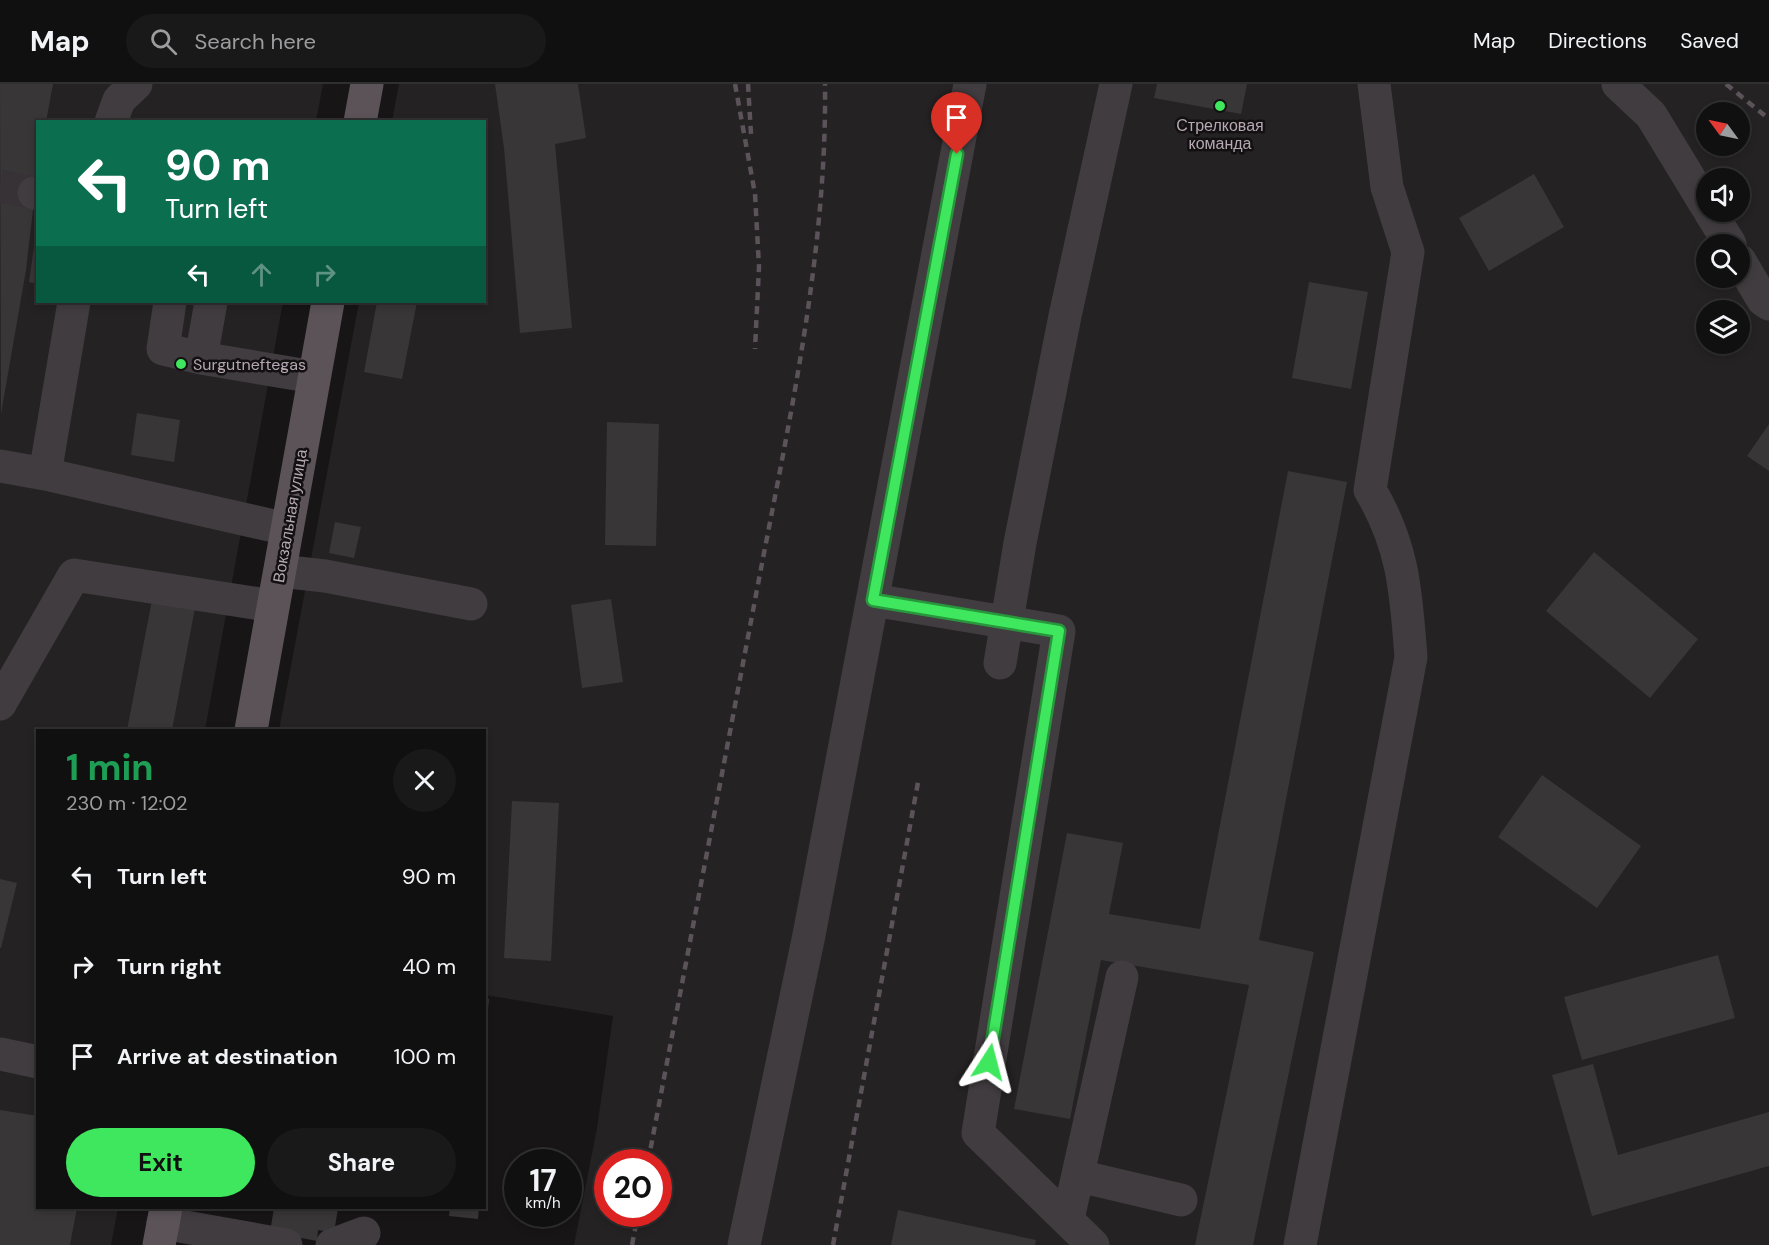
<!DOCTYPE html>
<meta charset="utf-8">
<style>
:root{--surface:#111010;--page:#1a1919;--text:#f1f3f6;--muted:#9c9d9f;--line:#303030;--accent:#3ee75d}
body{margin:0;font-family:"DM Sans",sans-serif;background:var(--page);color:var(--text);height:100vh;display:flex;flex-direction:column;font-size:22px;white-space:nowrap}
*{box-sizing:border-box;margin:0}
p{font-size:20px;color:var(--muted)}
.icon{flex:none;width:33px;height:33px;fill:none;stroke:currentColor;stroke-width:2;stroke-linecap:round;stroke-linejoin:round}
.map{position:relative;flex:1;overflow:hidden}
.panel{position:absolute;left:36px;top:645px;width:450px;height:480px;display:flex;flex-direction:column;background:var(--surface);border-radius:0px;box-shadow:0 3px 9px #0003,0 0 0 2px var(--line)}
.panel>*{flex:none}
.guide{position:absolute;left:36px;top:36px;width:450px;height:183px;border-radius:0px;box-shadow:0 3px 9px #0003,0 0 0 2px var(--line);background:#0b6e4f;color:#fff;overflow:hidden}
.needle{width:39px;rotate:303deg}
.tools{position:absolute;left:1696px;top:18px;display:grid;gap:12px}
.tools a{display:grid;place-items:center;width:54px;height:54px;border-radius:50%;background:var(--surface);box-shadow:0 3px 9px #0003,0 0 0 2px var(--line);font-size:30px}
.speed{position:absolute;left:504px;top:1065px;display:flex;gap:12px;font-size:30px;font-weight:700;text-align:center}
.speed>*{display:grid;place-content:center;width:78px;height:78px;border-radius:50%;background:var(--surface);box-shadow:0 3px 9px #0003,0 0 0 2px var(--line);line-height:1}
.speed small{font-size:15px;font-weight:400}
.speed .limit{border:9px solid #d22;background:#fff;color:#111}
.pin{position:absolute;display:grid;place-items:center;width:51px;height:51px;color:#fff;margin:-62px -26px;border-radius:50% 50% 50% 0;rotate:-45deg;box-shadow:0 0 6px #0007}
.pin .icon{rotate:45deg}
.me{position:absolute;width:66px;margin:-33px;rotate:9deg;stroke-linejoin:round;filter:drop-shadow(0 0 4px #0008)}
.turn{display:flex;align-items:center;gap:21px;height:126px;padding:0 30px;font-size:27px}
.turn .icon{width:78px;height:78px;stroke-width:2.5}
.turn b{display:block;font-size:42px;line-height:51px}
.lanes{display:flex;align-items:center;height:57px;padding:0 30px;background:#0003;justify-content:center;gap:30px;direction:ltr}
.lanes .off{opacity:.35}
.round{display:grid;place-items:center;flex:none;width:63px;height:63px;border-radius:32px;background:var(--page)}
.overview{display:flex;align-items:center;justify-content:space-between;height:102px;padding:0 30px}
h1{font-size:36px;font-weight:700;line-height:45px;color:#1e9e55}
.primary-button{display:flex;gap:12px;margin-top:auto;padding:12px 30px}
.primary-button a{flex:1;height:69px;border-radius:36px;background:var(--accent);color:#111;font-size:24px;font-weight:700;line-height:69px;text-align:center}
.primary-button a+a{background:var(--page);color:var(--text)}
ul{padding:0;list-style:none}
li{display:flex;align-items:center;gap:18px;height:90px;padding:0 30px}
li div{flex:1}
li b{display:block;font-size:22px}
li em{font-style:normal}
header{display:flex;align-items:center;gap:36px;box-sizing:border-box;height:84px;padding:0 30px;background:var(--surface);border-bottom:2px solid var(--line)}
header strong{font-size:28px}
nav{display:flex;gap:33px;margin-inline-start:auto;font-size:21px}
.search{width:420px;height:54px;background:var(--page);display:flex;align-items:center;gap:15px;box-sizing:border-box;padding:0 21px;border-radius:33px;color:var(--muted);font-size:22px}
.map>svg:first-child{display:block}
</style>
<header>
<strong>Map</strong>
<div class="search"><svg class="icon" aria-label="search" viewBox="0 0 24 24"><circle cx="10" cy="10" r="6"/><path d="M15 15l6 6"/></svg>Search here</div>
<nav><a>Map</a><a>Directions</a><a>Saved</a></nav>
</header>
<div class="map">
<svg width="1769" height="1161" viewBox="0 0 1769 1161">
<rect width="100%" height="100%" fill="#171516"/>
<path fill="#242223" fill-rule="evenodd" d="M0,0H323L316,37L38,38V218H283L205,646H38V1124H118L111,1161H0Z
M399,0H1769V1161H574L597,1044L613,932L485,911L484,646H279L359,218H484V38L392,37ZM1707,28H1740V62H1707ZM1707,94H1740V128H1707ZM1707,160H1740V194H1707ZM1707,226H1740V260H1707ZM608,1078H658V1130H608Z"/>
<path fill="#393638" d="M0,0H53L46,38H38V83L26,186L1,330Z
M495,0H578L586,54L555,60L572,244L520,249L504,64Z
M1157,0H1247L1241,30L1154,14Z
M1534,90L1564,143L1489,187L1459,134Z
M36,149H38V200L29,198Z
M1309,198L1368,208L1351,305L1292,294Z
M377,218H417L402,295L364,288Z
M137,329L180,336L174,378L131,371Z
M607,338L659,340L656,462L605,461Z
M1769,340V387L1747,372Z
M1288,387L1347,398L1259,856L1314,868L1253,1161H1195L1249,901L1101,876L1070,1035L1014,1025L1067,749L1123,759L1109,830L1200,845Z
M335,438L361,443L354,474L329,469Z
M1594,468L1698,555L1650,614L1546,527Z
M611,515L623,598L582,604L571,521Z
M152,516L195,524L172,646H127Z
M1542,691L1641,762L1597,824L1498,753Z
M512,717L559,719L551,877L504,874Z
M0,795L17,799L1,864H0Z
M1718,871L1735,934L1582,976L1564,913Z
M484,915H489L486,944H484Z
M1593,980L1618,1071L1769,1028V1082L1592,1132L1552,991Z
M0,1026L38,1032V1124H77L70,1161H0Z
M274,1124H338L334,1149L318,1146L317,1157L270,1148Z
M450,1124H479L478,1135L449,1132Z
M898,1126L1036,1156L1035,1161H891Z"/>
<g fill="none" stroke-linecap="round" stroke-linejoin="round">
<path stroke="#373235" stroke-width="33" stroke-dasharray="33 16" stroke-linecap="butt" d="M0,102L34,109"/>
<path stroke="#413c3f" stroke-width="33" d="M1618,0L1651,31L1707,123
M111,38L119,16L136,0
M34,109H38
M1710,128L1730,160
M1740,177L1763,216L1769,220
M74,218L45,390L287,445
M170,218L163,265L201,274
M211,218L201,274L314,293
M0,382L45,390
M280,487L325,492L471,520
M873,516L1059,547L978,1049L1093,1161
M1000,579L1020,459L1065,232L1116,0
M0,620L74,491L273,522
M0,970L38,978
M1079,1092L1181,1116
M1068,1135L1122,893
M163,1139L286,1161
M332,1161L364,1149
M744,1161L809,851L970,0
M1300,1161L1411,573C1406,509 1404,463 1370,406L1408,168L1387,103L1374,0"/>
<path stroke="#5b5358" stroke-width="33" d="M360,38L367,0
M251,646L328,218
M159,1161L166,1124"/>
<path stroke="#5b5359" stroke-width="4.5" stroke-dasharray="8 6" stroke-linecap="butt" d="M735,0L755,110L759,183L755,265
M748,0L751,50
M1726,0L1769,35
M648,1078C685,884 722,690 759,495C790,333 827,166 825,0
M632,1161L638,1130
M833,1161L919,693"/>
</g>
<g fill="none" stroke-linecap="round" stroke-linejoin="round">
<g stroke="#28963c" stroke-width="15">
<path id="route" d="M957,70L873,516L1059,547L989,978"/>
</g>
<use href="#route" stroke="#3ee75d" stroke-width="10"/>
</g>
<g fill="#3ee75d" stroke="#121011" stroke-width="2">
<circle cx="1220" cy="22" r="6"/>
<circle cx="181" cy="280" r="6"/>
</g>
<g text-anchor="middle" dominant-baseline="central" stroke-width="5" stroke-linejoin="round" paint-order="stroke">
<g font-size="16" fill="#b6a8b3" stroke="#121011">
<text x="1220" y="41">Стрелковая<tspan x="1220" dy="18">команда</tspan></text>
<text x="193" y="280" text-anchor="start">Surgutneftegas</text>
</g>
<g font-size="16" fill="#b6a8b3" stroke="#121011">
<text transform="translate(290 432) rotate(-80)">Вокзальная улица</text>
</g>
</g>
</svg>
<div class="tools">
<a><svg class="needle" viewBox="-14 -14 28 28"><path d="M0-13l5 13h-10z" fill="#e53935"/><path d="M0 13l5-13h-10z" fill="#9c9d9f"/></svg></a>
<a><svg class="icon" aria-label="sound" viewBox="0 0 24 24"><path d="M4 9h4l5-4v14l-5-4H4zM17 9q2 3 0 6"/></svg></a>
<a><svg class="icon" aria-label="search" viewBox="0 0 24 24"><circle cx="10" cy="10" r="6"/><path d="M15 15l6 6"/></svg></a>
<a><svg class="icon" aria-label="layers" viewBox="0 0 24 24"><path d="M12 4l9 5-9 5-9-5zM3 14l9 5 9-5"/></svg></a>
</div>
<div class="speed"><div>17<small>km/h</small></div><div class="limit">20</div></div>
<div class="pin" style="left:957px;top:70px;background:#d93025"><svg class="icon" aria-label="arrive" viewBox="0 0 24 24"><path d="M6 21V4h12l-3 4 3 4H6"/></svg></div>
<svg class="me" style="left:989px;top:978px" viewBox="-20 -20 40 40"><path d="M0-17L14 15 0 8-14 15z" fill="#3ee75d" stroke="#fff" stroke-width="4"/></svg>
<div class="guide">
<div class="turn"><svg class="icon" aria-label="left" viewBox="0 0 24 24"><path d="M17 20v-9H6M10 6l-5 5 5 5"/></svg><div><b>90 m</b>Turn left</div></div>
<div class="lanes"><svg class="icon" aria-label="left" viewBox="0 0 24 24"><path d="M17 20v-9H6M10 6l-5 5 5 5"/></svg><svg class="icon off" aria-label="ahead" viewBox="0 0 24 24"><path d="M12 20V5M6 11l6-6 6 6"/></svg><svg class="icon off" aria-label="right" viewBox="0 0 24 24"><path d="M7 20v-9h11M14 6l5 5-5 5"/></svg></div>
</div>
<section class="panel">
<div class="overview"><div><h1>1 min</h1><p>230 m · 12:02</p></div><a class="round"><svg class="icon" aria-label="close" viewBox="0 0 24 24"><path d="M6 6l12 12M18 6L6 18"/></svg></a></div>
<ul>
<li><svg class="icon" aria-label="left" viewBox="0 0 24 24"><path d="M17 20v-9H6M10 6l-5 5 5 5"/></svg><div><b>Turn left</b></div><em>90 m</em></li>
<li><svg class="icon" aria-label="right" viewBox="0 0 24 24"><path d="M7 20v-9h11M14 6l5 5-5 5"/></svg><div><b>Turn right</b></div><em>40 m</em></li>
<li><svg class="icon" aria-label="arrive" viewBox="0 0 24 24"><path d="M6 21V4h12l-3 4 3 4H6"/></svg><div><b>Arrive at destination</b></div><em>100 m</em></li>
</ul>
<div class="primary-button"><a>Exit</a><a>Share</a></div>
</section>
</div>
